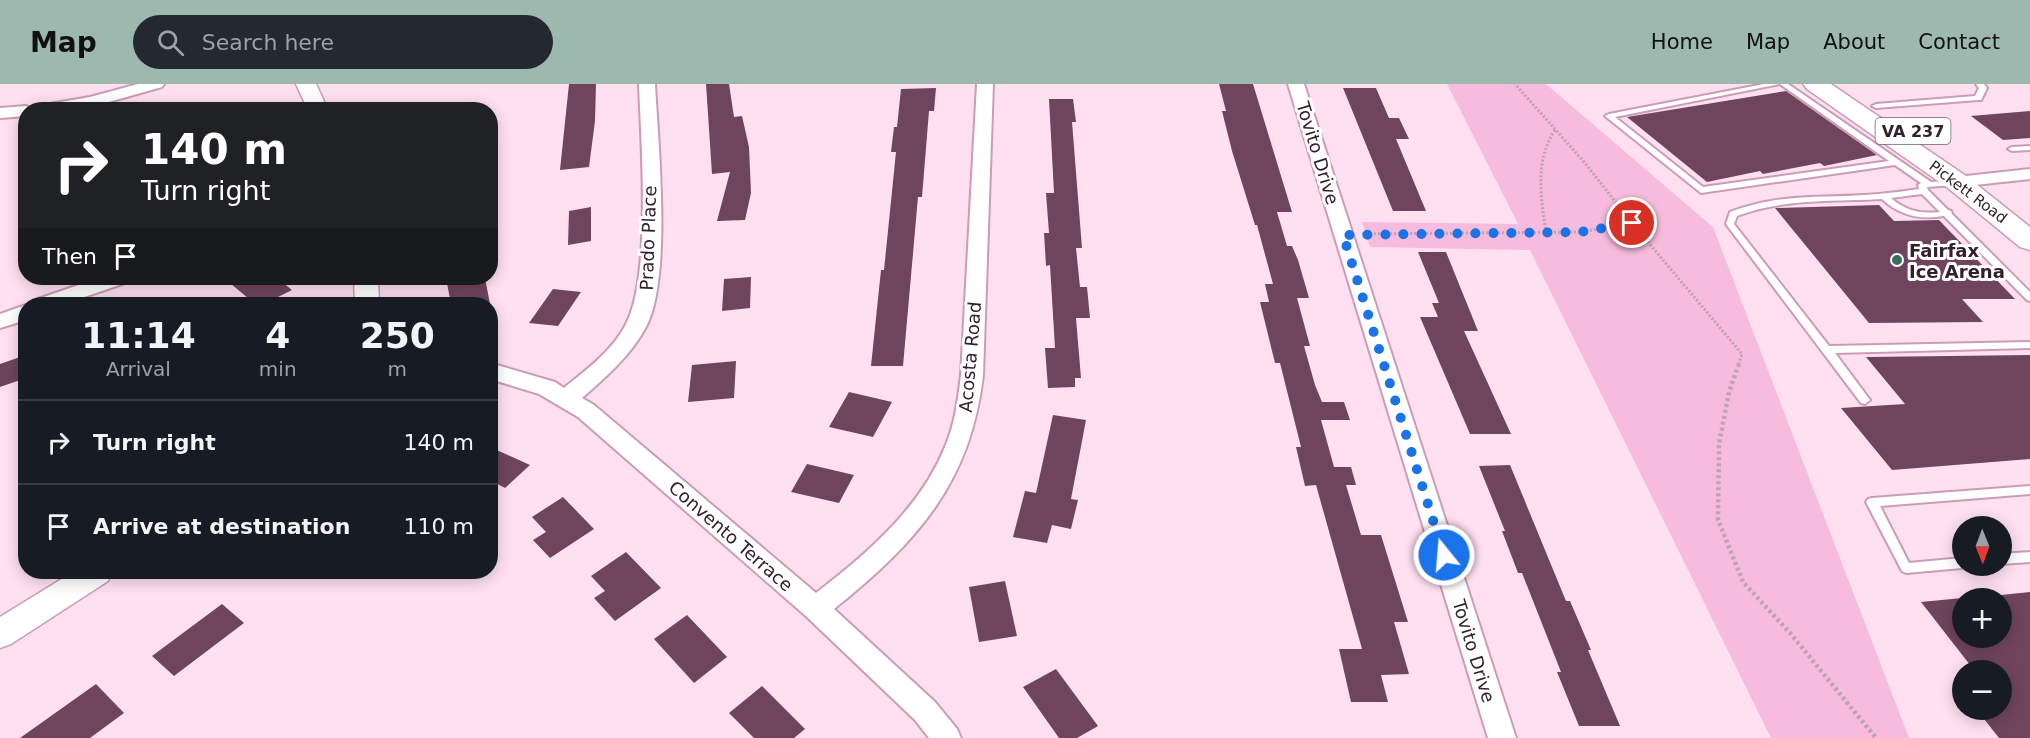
<!DOCTYPE html>
<meta charset="utf-8">
<style>
:root{--surface:#171b24;--page:#242831;--text:#f1f3f6;--muted:#9ea1a6;--line:#363941;--accent:#9db8af}
body{margin:0;font-family:"DejaVu Sans",sans-serif;background:var(--page);color:var(--text);height:100vh;display:flex;flex-direction:column;font-size:22px;white-space:nowrap}
*{box-sizing:border-box;margin:0}
p{font-size:20px;color:var(--muted)}
.icon{flex:none;width:33px;height:33px;fill:none;stroke:currentColor;stroke-width:2;stroke-linecap:round;stroke-linejoin:round}
.map{position:relative;flex:1;overflow:hidden}
.panel{position:absolute;left:18px;top:213px;width:480px;height:282px;display:flex;flex-direction:column;background:var(--surface);border-radius:24px;box-shadow:0 3px 15px #0003}
.panel>*{flex:none}
.banner{position:absolute;left:18px;top:18px;width:480px;height:183px;border-radius:24px;box-shadow:0 3px 15px #0003;background:#202124;color:#fff;overflow:hidden}
.needle{width:39px;rotate:179deg}
.buttons{position:absolute;left:1952px;top:432px;display:grid;gap:12px}
.buttons a{display:grid;place-items:center;width:60px;height:60px;border-radius:50%;background:var(--surface);box-shadow:0 3px 15px #0003;font-size:30px}
.pin{position:absolute;display:grid;place-items:center;width:51px;height:51px;color:#fff;margin:-26px;border:3px solid #fff;border-radius:50%;box-shadow:0 2px 6px #0007}
.me{position:absolute;width:66px;margin:-33px;rotate:343deg;stroke-linejoin:round;filter:drop-shadow(0 0 4px #0008)}
.turn{display:flex;align-items:center;gap:21px;height:126px;padding:0 24px;font-size:27px}
.turn .icon{width:78px;height:78px;stroke-width:2.5}
.turn b{display:block;font-size:42px;line-height:51px}
.then{display:flex;align-items:center;height:57px;padding:0 24px;background:#0003;gap:12px;font-size:22px}
.eta{display:flex;justify-content:space-evenly;align-items:center;height:102px;text-align:center}
.eta b{font-size:36px;font-weight:800;line-height:42px}
ul{padding:0;list-style:none}
li{display:flex;align-items:center;gap:18px;height:84px;padding:0 24px;border-top:2px solid var(--line)}
li div{flex:1}
li b{display:block;font-size:22px}
li em{font-style:normal}
header{display:flex;align-items:center;gap:36px;box-sizing:border-box;height:84px;padding:0 30px;background:var(--accent);color:#111}
header strong{font-size:28px}
nav{display:flex;gap:33px;margin-inline-start:auto;font-size:21px}
.search{width:420px;height:54px;background:var(--page);display:flex;align-items:center;gap:15px;box-sizing:border-box;padding:0 21px;border-radius:33px;color:var(--muted);font-size:22px}
.map>svg:first-child{display:block}
</style>
<header>
<strong>Map</strong>
<div class="search"><svg class="icon" aria-label="search" viewBox="0 0 24 24"><circle cx="10" cy="10" r="6"/><path d="M15 15l6 6"/></svg>Search here</div>
<nav><a>Home</a><a>Map</a><a>About</a><a>Contact</a></nav>
</header>
<div class="map">
<svg width="2030" height="654" viewBox="0 0 2030 654">
<rect width="100%" height="100%" fill="#ffe0f1"/>
<path fill="#f7bcdd" d="M1447,0H1546L1713,143L1909,654H1771L1530,166L1370,163L1362,138L1518,140Z"/>
<path fill="#6f455e" d="M569,0H596L595,37L589,83L560,86Z
M706,0H729L734,33L742,32L749,63L751,109L745,136L717,137L730,88L712,90Z
M1219,0H1253L1292,128H1277L1287,162H1292L1298,176L1309,214H1297L1310,262H1304L1315,301L1322,318H1344L1350,336H1321L1334,383H1351L1356,401H1346L1361,451H1381L1408,538H1394L1409,590L1381,591L1388,618H1351L1339,565H1362L1316,401L1305,402L1296,363H1301L1280,279H1275L1260,218H1269L1265,200H1273L1257,141H1255L1232,67L1222,27H1226Z
M936,4L934,27H929L922,113H918L903,282H871L881,186H884L896,68H891L894,43H897L901,5Z
M1343,4H1376L1389,34H1399L1409,55H1396L1426,127H1393Z
M1786,7L1877,71L1824,82L1820,79L1763,90L1760,87L1707,98L1627,33Z
M1049,15H1073L1076,38H1072L1082,164H1076L1080,203H1087L1090,234H1076L1081,294H1075V303L1048,304L1045,264H1055L1050,181L1046,182L1044,149H1049L1046,109H1054Z
M2030,27V54L2003,56L1971,32Z
M1879,121L1894,137L1939,136L2015,215H1962L1983,238L1869,239L1775,124Z
M591,123V157L568,161L569,127Z
M1418,168H1446L1478,247H1464L1511,350H1470L1420,233H1438L1432,219H1439Z
M751,193L750,224L722,227L724,195Z
M224,194H277L292,206L264,220H255Z
M446,194H485L490,220H451Z
M553,205L581,208L558,242L529,239Z
M26,271V294L0,303V280Z
M2030,271V375L1892,386L1841,324L1905,320L1866,273Z
M736,277L734,314L688,318L692,281Z
M849,308L892,318L873,353L829,343Z
M1053,331L1086,336L1071,415L1078,416L1071,445L1052,441L1047,459L1013,453L1025,407L1036,409Z
M490,363L530,381L505,404L490,396Z
M807,380L854,391L839,419L791,408Z
M1510,381L1566,517H1570L1591,566H1588L1620,642H1579L1557,588H1561L1522,489H1518L1502,447H1505L1479,382Z
M563,413L594,445L550,474L533,456L546,448L532,433Z
M626,468L661,504L615,537L594,514L605,507L591,492Z
M1005,497L1017,552L979,558L969,503Z
M2030,508V654H1999L1977,626H2001V586H1974L1921,518L1962,514V554H2001V511Z
M222,520L244,539L174,592L152,572Z
M687,531L727,573L694,599L654,555Z
M1056,585L1098,642L1077,654H1059L1023,603Z
M96,600L124,629L90,654H20Z
M762,602L805,645L794,654H754L729,629Z"/>
<g fill="none" stroke-linecap="round" stroke-linejoin="round">
<g stroke="#cc9cb7" stroke-width="4">
<path id="service" d="M1764,0H1788L1931,98L1957,96L1958,98L1954,101L1927,103L1928,106L1948,126L1951,127L1952,130L2030,208V217L2027,216L1944,132C1920,136 1900,132 1882,115C1832,118 1784,114 1737,132L1734,140L1829,262L2030,258V264L1835,269L1870,316L1865,320L1861,319L1726,140L1730,128C1784,108 1823,115 1878,110C1891,109 1905,107 1919,105L1918,101L1921,99L1895,81L1701,109L1605,32L1609,30ZM1780,0L1889,77L1703,103L1615,33ZM1922,110L1940,128C1920,130 1906,127 1891,114Z
M1976,0H1984L1987,4L1981,16H1978L1876,24L1872,22L1876,20L1975,12L1979,4Z
M2030,62V66L2012,67L2008,65L2012,63Z
M2030,402V410L1880,422L1909,479L1962,474V482H1967L1962,484L1906,489L1902,487L1866,418L1868,415L1872,414Z
M2030,468V478L2001,480V470Z"/>
</g>
<g stroke="#cc9cb7" stroke-width="4">
<path id="minor" d="M138,0H164L162,3L91,23L76,26H35L43,21L90,13Z
M639,0H655C658,58 672,194 646,243C631,271 606,293 582,314L594,321L816,509C867,470 921,423 945,363C955,340 958,315 961,291L977,0H993L983,291C971,399 916,459 834,525L935,618L957,645L961,654H929L915,636L807,533L578,333L539,310L490,295V279L555,298L564,304C586,286 612,267 625,242C652,194 641,58 639,0Z
M1288,0H1304L1516,654H1488Z
M26,22L33,26H26V32L0,34V24Z
M2030,85V95L1957,103L1951,102L1948,98L1951,94L1957,93Z
M99,194H128L125,199L64,220H35L38,215Z
M26,221V236L0,244V230Z"/>
</g>
<g stroke="#cc9cb7" stroke-width="3">
<path id="tertiary" d="M296,0H316L328,26H308Z
M354,194H378L379,220H355Z
M73,488H112L108,497L11,560L0,564V533Z"/>
</g>
<g stroke="#cc9cb7" stroke-width="3">
<path id="primary" d="M1803,0H1831L1966,92L2030,143V166L2020,163L1948,104L1807,5Z"/>
</g>
<path stroke="#bea3b1" stroke-width="3" stroke-dasharray="2 2" stroke-linecap="butt" d="M1632,139L1742,270L1738,282
M1546,149C1541,113 1534,78 1555,46
M1362,150L1581,148L1632,139L1585,79L1515,0"/>
<path stroke="#bea3b1" stroke-width="4.5" stroke-dasharray="3 3" stroke-linecap="butt" d="M1739,280L1729,308L1719,360L1718,436L1743,498L1790,549L1876,654"/>
<use href="#service" fill="#fff" fill-rule="evenodd"/>
<use href="#minor" fill="#fff" fill-rule="evenodd"/>
<use href="#tertiary" fill="#fff" fill-rule="evenodd"/>
<use href="#primary" fill="#fff" fill-rule="evenodd"/>
</g>
<g fill="none" stroke-linecap="round" stroke-linejoin="round">
<path stroke="#1a73e8" stroke-width="10" stroke-dasharray="0 18" d="M1444,471L1343,151L1581,148L1632,139"/>
</g>
<circle fill="#377058" stroke="#fff" stroke-width="2" cx="1897" cy="176" r="6"/>
<g text-anchor="middle" dominant-baseline="central" stroke-width="6" stroke-linejoin="round" paint-order="stroke">
<g font-size="15" fill="#32202a" stroke="#fff">
<text transform="translate(1968 108) rotate(37)">Pickett Road</text>
</g>
<rect fill="#fff" stroke="#70636a" stroke-width="1.5" x="1875.5" y="34" width="75" height="26" rx="4.5"/>
<g font-size="16" font-weight="bold" fill="#32202a">
<text x="1913" y="47">VA 237</text>
</g>
<g font-size="18" fill="#32202a" stroke="#fff">
<text transform="translate(1318 69) rotate(73)">Tovito Drive</text>
<text transform="translate(648 154) rotate(-88)">Prado Place</text>
<text transform="translate(970 273) rotate(-85)">Acosta Road</text>
<text transform="translate(731 452) rotate(41)">Convento Terrace</text>
<text transform="translate(1474 567) rotate(73)">Tovito Drive</text>
</g>
<g font-size="18" font-weight="bold" fill="#32202a" stroke="#fff" text-anchor="start">
<text x="1909" y="166">Fairfax<tspan x="1909" dy="21">Ice Arena</tspan></text>
</g>
</g>
</svg>
<div class="buttons">
<a><svg class="needle" viewBox="-14 -14 28 28"><path d="M0-13l5 13h-10z" fill="#e53935"/><path d="M0 13l5-13h-10z" fill="#9ea1a6"/></svg></a>
<a>+</a>
<a>−</a>
</div>
<div class="pin" style="left:1632px;top:139px;background:#d93025"><svg class="icon" aria-label="arrive" viewBox="0 0 24 24"><path d="M6 21V4h12l-3 4 3 4H6"/></svg></div>
<svg class="me" style="left:1444px;top:471px" viewBox="-20 -20 40 40"><circle r="17" fill="#1a73e8" stroke="#fff" stroke-width="3"/><path d="M0-11L8 9 0 5-8 9z" fill="#fff"/></svg>
<div class="banner">
<div class="turn"><svg class="icon" aria-label="right" viewBox="0 0 24 24"><path d="M7 20v-9h11M14 6l5 5-5 5"/></svg><div><b>140 m</b>Turn right</div></div>
<div class="then">Then<svg class="icon" aria-label="arrive" viewBox="0 0 24 24"><path d="M6 21V4h12l-3 4 3 4H6"/></svg></div>
</div>
<section class="panel">
<div class="eta">
<div><b>11:14</b><p>Arrival</p></div>
<div><b>4</b><p>min</p></div>
<div><b>250</b><p>m</p></div>
</div>
<ul>
<li><svg class="icon" aria-label="right" viewBox="0 0 24 24"><path d="M7 20v-9h11M14 6l5 5-5 5"/></svg><div><b>Turn right</b></div><em>140 m</em></li>
<li><svg class="icon" aria-label="arrive" viewBox="0 0 24 24"><path d="M6 21V4h12l-3 4 3 4H6"/></svg><div><b>Arrive at destination</b></div><em>110 m</em></li>
</ul>
</section>
</div>
